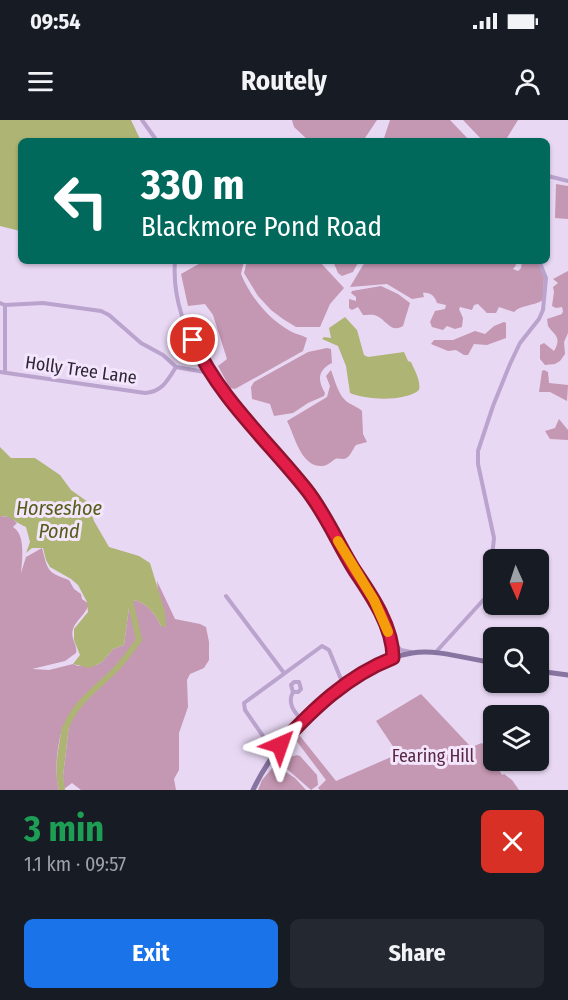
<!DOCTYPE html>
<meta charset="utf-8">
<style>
:root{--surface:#171b24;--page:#242831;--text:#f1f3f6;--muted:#9ea1a6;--accent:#1a73e8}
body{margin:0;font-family:"Fira Sans Condensed",sans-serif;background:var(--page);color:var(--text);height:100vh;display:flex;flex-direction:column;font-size:22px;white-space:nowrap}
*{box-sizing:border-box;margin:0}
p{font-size:20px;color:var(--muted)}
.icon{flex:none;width:33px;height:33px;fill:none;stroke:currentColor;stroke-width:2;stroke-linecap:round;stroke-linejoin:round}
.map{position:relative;height:670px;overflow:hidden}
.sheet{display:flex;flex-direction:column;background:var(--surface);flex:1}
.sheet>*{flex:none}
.hud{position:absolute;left:18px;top:18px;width:532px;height:126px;border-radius:9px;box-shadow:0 2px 4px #0004;background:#00695c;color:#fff;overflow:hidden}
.needle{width:39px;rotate:177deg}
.controls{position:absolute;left:483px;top:429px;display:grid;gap:12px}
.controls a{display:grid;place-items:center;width:66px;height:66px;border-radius:9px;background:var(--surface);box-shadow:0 2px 4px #0004;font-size:30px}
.pin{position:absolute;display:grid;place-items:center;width:51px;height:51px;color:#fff;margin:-26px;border:3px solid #fff;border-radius:50%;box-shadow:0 2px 6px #0007}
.me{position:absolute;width:66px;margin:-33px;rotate:43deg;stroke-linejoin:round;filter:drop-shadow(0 0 4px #0008)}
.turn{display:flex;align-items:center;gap:21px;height:126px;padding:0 24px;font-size:27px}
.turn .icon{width:78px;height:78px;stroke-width:2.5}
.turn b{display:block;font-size:42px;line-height:51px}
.round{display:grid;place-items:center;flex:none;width:63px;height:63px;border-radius:9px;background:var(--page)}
.summary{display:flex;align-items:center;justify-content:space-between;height:102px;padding:0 24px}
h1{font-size:36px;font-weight:700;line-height:45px;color:#1e9e55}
.button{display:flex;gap:12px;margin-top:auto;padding:12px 24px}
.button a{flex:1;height:69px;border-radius:9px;background:var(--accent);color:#fff;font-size:24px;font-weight:700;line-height:69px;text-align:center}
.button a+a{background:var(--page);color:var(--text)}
.status{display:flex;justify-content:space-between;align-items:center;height:42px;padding:0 30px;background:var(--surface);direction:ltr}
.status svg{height:16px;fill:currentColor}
header{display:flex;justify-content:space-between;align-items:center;height:78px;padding:0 24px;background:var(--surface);font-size:27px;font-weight:700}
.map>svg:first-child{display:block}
</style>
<div class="status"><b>09:54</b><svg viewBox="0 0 49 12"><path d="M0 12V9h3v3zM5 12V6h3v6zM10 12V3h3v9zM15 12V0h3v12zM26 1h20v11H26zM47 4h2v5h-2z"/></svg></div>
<header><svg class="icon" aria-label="menu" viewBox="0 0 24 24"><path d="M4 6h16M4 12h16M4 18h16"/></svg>Routely<svg class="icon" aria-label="person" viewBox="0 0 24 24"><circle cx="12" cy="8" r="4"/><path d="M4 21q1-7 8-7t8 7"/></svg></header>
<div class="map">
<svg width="568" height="670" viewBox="0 0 568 670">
<rect width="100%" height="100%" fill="#e9d8f4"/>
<path fill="#c497b2" d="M292,0H377L363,21H309L294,7Z
M390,0H450L470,21H383Z
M463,0H518L505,21H483Z
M556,64L568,66V99L555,98Z
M204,141H244L241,154C250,176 268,199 290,211C295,214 302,215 307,218L303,231L235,269L230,268L218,246L227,239L213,195L205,184L188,186L181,154Z
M247,141H319L344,168L330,184L320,207H296L283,199L271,190L258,176L244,153Z
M333,141H359L353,152L342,156L338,153Z
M368,141H490L496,143L498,142L496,141H514L516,145L513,149L518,151L521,148L522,141H537L544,156L543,180C534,186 520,185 514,192L499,187L496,193H487L478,184L474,185L472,190L460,187L459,189L463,198L462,207L455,209L447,206L443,210L432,207L430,202L435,191L445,189L446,185L437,183C435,176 430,172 423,173L424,177L412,179L387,164L350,167L363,145Z
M568,151V213L564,222L565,234L560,241L555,244L545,245L540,239V225L544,223L554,231C562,217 555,216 548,206L547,199L562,194L563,191L562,187L556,188L552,186L554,172L553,167L558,163L553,159Z
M381,166L398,174L410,183L403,206C391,213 388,202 377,196C374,194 367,195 363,195L358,187L352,190L349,188V179L356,181V177L351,173L352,171Z
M504,202L506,203V218L487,225L474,224L468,235H464L456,230L448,231L431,224L434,220H453L475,211L485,214L494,206Z
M327,228L331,229L332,243C318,250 317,260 325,273L324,276L308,283L293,293L274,296L270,284L252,279L251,267L254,262L308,232Z
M331,250C335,261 338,273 345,280C350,285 357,286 362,291L363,314L367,322L356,325C352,330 350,338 344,339C341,339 338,338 335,339C331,342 328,345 323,346C301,348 295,316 287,301L327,277L330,266L326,256Z
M544,250L548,252L549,263L568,265L567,281L550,272H539L542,251Z
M559,299L568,310V320L550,319L545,311L555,308Z
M0,396L11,397L17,403L13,407C26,415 22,440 21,453L26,437L42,428C48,450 46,452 69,460L74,469L81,474L82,479L89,484C86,494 76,500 73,509C70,519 78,525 76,533L65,541L32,549L49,550L73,544L78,546L96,545L102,542L113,529L124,525L130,480C144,479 156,494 161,506L163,487L158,472L157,461L175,499L200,504L206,507L209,522V540L204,548L190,554L187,560L188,587L179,613V650L174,659L176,670H81L72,663L64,669L63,656L69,606L62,609C57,628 54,651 59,670H0Z
M421,574L471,627L482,623L488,630L502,655L504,654L512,660L519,670H320L318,668L326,660L292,615L296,611L336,661L398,634L376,601Z
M297,635L300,636L317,655L318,665L311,670L279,642V640Z
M275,645L295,658L306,670H258L262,660Z"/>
<path fill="#adb474" d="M0,0H131L141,21H21L20,111L0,106Z
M345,197L357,210L364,235L368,237L404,232L408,241L411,242C415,251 421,261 419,270C405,282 366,280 350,273L346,246L338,226L322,219L324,217L331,218L329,208Z
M0,327L11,338H35L60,355L71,370L88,382L94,401L109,427L139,436L150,443L165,492L166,507L161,506C156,494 144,479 130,480L124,525L113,529L102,542L90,548L73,544L80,535L74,520V509L88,492L87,482L78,465L71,459L50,447L46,440L43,428H32L26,433L30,422L26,407C16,403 11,395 0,396Z
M62,606H69L63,656L65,670H59C53,649 59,627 62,606Z"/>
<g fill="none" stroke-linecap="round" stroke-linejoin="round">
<path stroke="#adb474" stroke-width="6" d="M64,613C71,586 96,569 115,550C124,541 131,530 139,520L129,475"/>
<path stroke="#baa3cd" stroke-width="4" d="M142,0L157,21
M548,56L568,61
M175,141C168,232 255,304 306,369C326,394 338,424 355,451C372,476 393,507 393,538
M0,183L5,185L43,183L101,191L109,195L141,223L163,235L176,247L210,253
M5,185V252
M0,252L145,273C162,272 168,260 176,247
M226,476L284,553
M392,522L401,530L411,532
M435,533L486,477L493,461L492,437L494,418L478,344V331L493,286L510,244L520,223L539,199L543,190L546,158L539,141
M293,572H298L301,569L299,562H294L291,565L293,572C287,583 294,592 302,600
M274,632L245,590L244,583L322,526L329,530L343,564"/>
<path stroke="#8874a1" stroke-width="5" d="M538,551L568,555
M253,670C279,614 349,543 412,533C438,529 467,539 494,543"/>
</g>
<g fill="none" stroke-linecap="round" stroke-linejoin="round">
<g stroke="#92132f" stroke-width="15">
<path id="route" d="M193,220C219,278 267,320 306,369C326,394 338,424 355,451C372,476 393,507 393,538C347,556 313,589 280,625"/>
</g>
<use href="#route" stroke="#e11d48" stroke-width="10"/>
<path stroke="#f59e0b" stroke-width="10" d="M338,421L374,480L388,512"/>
</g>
<g text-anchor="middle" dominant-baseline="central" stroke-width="6" stroke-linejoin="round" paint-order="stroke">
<g font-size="18" fill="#2d2637" stroke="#f3e5fb">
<text transform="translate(81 250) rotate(8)">Holly Tree Lane</text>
</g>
<g font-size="18" fill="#582743" stroke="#f3e5fb">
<text x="433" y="636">Fearing Hill</text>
</g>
<g font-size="20" font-style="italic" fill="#535d17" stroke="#f3e5fb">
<text x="59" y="388">Horseshoe<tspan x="59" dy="23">Pond</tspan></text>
</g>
</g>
</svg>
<div class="controls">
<a><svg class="needle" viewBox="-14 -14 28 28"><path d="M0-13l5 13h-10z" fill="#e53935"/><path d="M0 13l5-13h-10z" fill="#9ea1a6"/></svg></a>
<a><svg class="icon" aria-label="search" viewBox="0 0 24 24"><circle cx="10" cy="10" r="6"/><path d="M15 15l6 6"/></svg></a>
<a><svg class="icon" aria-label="layers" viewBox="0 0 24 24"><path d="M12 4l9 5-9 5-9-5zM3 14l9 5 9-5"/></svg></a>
</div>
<div class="pin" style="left:193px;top:220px;background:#d93025"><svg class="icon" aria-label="arrive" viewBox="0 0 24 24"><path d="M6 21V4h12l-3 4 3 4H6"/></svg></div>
<svg class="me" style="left:280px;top:625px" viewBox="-20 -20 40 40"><path d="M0-17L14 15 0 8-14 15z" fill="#e11d48" stroke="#fff" stroke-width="4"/></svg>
<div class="hud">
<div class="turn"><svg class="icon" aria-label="left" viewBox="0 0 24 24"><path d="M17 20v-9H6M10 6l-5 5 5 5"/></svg><div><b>330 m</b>Blackmore Pond Road</div></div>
</div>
</div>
<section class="sheet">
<div class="summary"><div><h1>3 min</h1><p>1.1 km · 09:57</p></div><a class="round" style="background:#d93025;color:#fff"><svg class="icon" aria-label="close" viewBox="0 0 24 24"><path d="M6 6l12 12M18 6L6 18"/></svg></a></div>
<div class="button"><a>Exit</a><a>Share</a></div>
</section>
